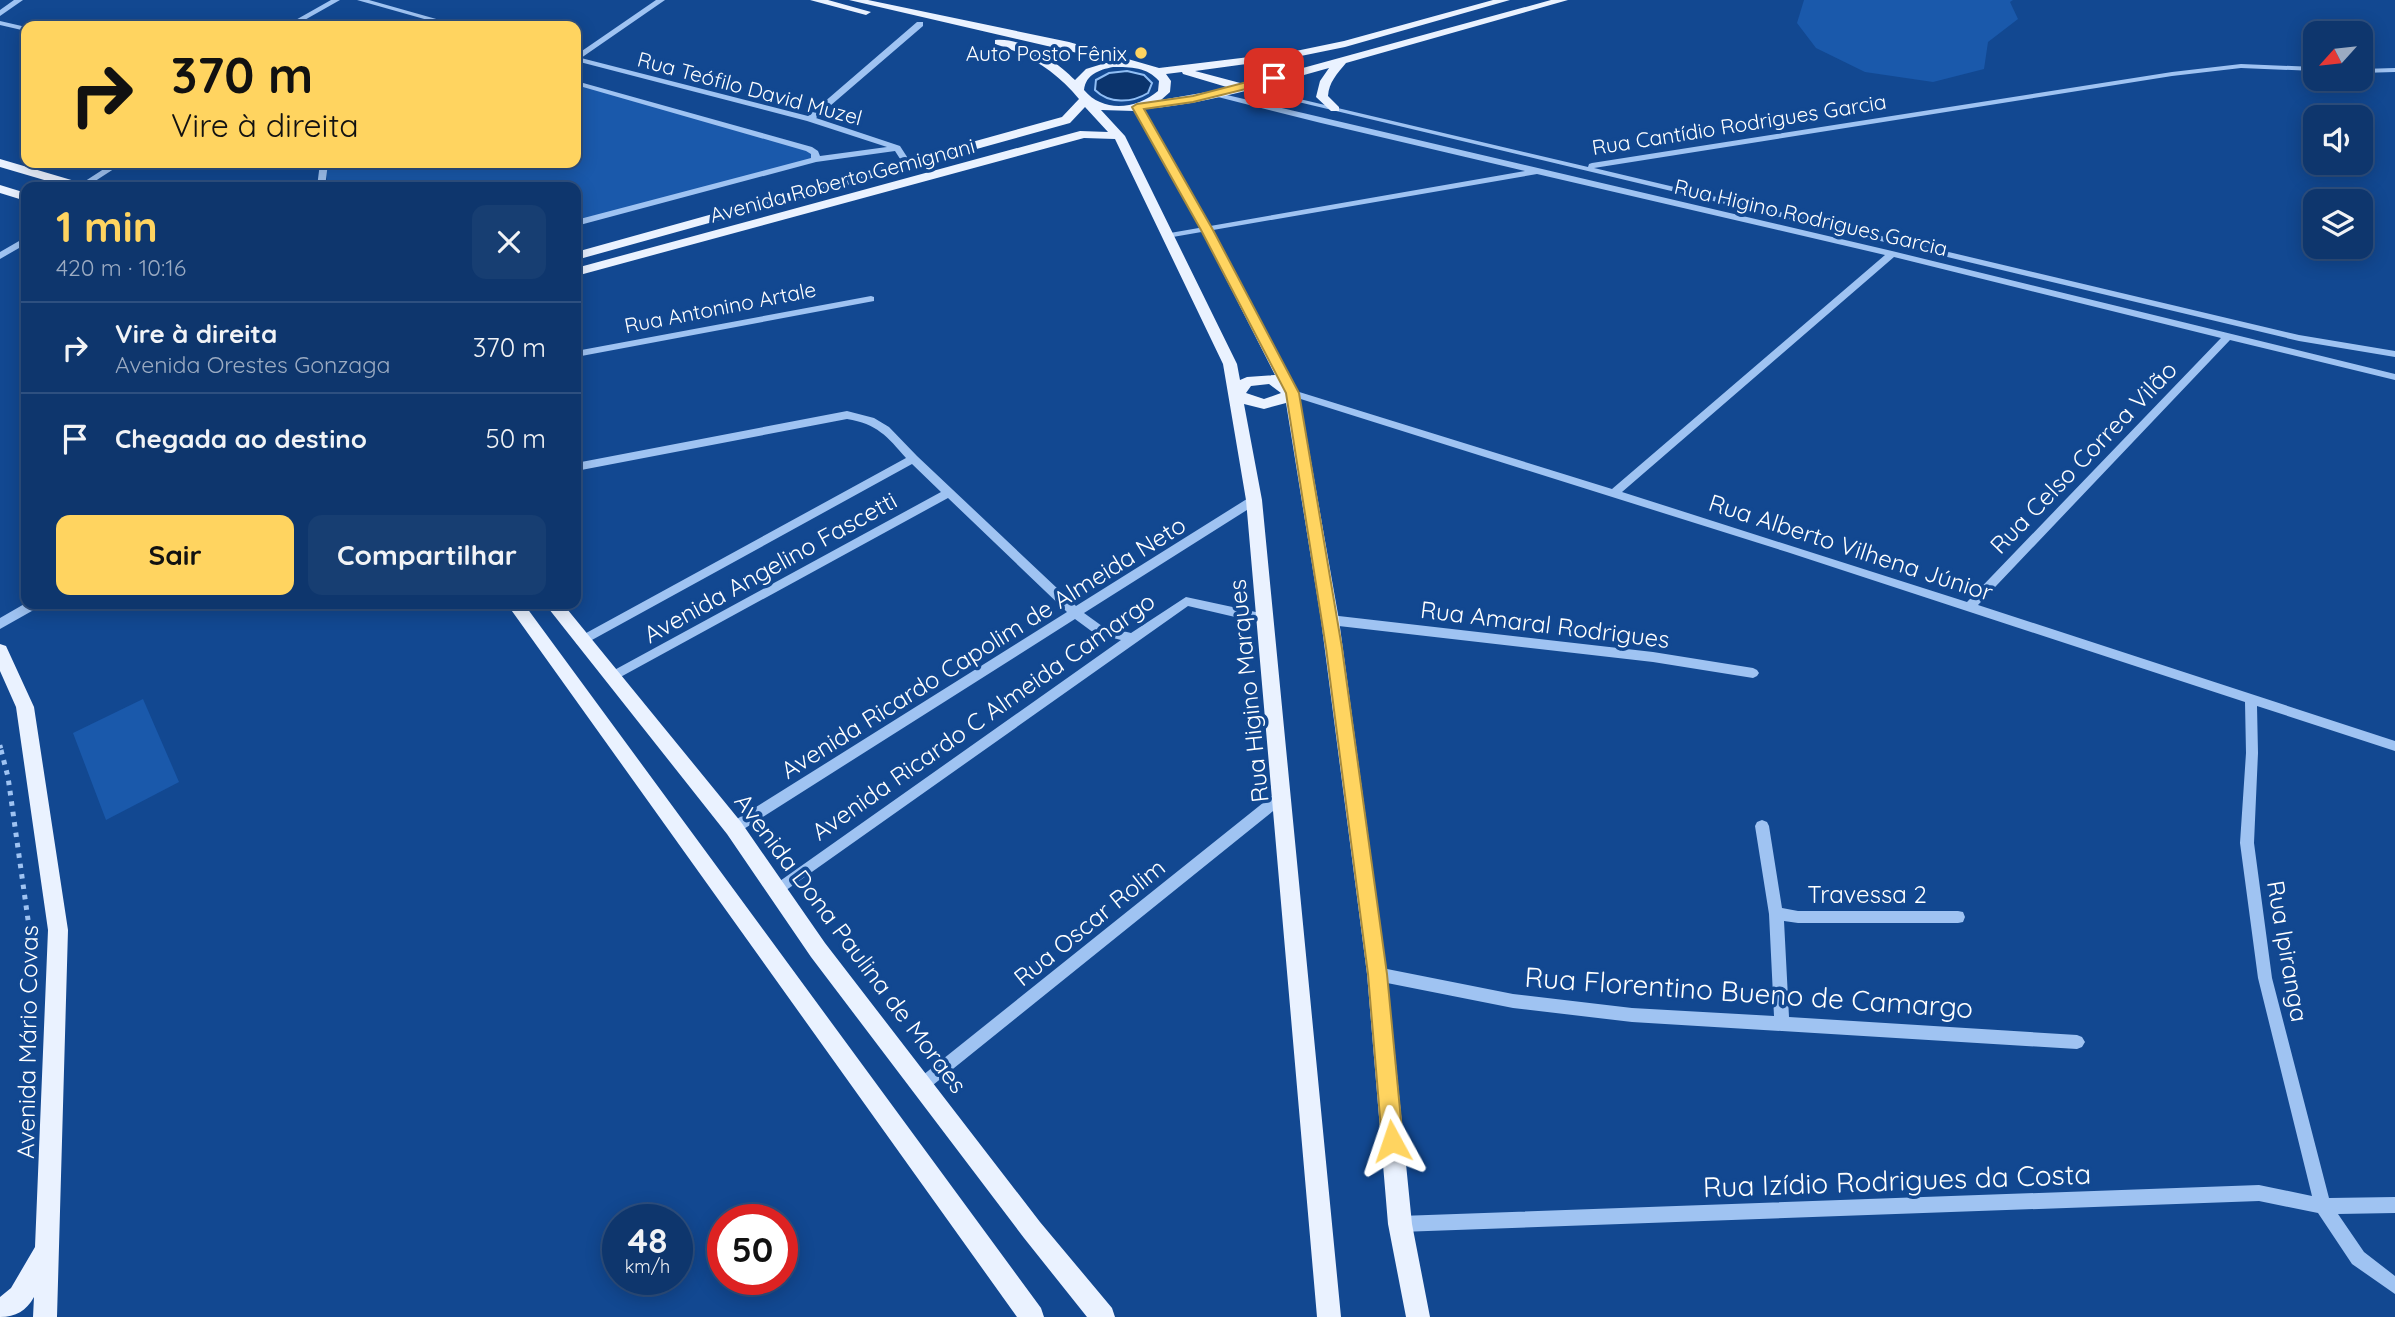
<!DOCTYPE html>
<html lang="pt">
<meta charset="utf-8">
<style>
:root{--surface:#0e366d;--page:#173e72;--text:#f1f3f6;--muted:#9babc2;--line:#2e5080;--accent:#ffd460}
body{margin:0;font-family:Quicksand,sans-serif;background:var(--page);color:var(--text);height:100vh;display:flex;flex-direction:column;font-size:26px;white-space:nowrap}
*{box-sizing:border-box;margin:0}
p{font-size:23px;color:var(--muted)}
.icon{flex:none;width:38px;height:38px;fill:none;stroke:currentColor;stroke-width:2;stroke-linecap:round;stroke-linejoin:round}
.map{position:relative;flex:1;overflow:hidden}
.side{position:absolute;left:21px;top:182px;width:560px;height:427px;display:flex;flex-direction:column;background:var(--surface);border-radius:14px;box-shadow:0 4px 18px #0003,0 0 0 2px var(--line)}
.side>*{flex:none}
.hud{position:absolute;left:21px;top:21px;width:560px;height:147px;border-radius:14px;box-shadow:0 4px 18px #0003,0 0 0 2px var(--line);background:#ffd460;color:#111;overflow:hidden}
.needle{width:46px;rotate:243deg}
.fabs{position:absolute;left:2303px;top:21px;display:grid;gap:14px}
.fabs a{display:grid;place-items:center;width:70px;height:70px;border-radius:14px;background:var(--surface);box-shadow:0 4px 18px #0003,0 0 0 2px var(--line);font-size:35px}
.speed{position:absolute;left:602px;top:1204px;display:flex;gap:14px;font-size:35px;font-weight:700;text-align:center}
.speed>*{display:grid;place-content:center;width:91px;height:91px;border-radius:50%;background:var(--surface);box-shadow:0 4px 18px #0003,0 0 0 2px var(--line);line-height:1}
.speed small{font-size:18px;font-weight:400}
.speed .limit{border:10px solid #d22;background:#fff;color:#111}
.pin{position:absolute;display:grid;place-items:center;width:60px;height:60px;color:#fff;margin:-30px;border-radius:14px;box-shadow:0 4px 10px #0006}
.me{position:absolute;width:77px;margin:-38px;rotate:355deg;stroke-linejoin:round;filter:drop-shadow(0 0 5px #0008)}
.turn{display:flex;align-items:center;gap:24px;height:147px;padding:0 35px;font-size:32px}
.turn .icon{width:91px;height:91px;stroke-width:2.5}
.turn b{display:block;font-size:49px;line-height:60px}
.round{display:grid;place-items:center;flex:none;width:74px;height:74px;border-radius:14px;background:var(--page)}
.headline{display:flex;align-items:center;justify-content:space-between;height:119px;padding:0 35px}
h1{font-size:42px;font-weight:700;line-height:52px;color:var(--accent)}
.button{display:flex;gap:14px;margin-top:auto;padding:14px 35px}
.button a{flex:1;height:80px;border-radius:14px;background:var(--accent);color:#111;font-size:28px;font-weight:700;line-height:80px;text-align:center}
.button a+a{background:var(--page);color:var(--text)}
ul{padding:0;list-style:none}
li{display:flex;align-items:center;gap:21px;height:91px;padding:0 35px;border-top:2px solid var(--line)}
li div{flex:1}
li b{display:block;font-size:26px}
li em{font-style:normal}
.map>svg:first-child{display:block}
</style>
<div class="map">
<svg width="2395" height="1317" viewBox="0 0 2395 1317">
<rect width="100%" height="100%" fill="#124891"/>
<path fill="#1a59ab" d="M1804,0H2013L2010,2L2018,19L1988,42L1984,69L1933,82L1865,72L1816,48L1797,23Z
M576,84L808,149L815,158L576,222V187H328L325,163H576Z
M143,699L179,782L106,820L73,733Z"/>
<path fill="#0b346d" stroke="#90bef5" stroke-width="2" d="M1127,71L1144,75L1152,83L1148,93C1132,103 1109,104 1095,90L1096,80L1109,73Z"/>
<g fill="none" stroke-linecap="round" stroke-linejoin="round">
<path stroke="#9fc3f2" stroke-width="4.5" stroke-dasharray="3.5 5" stroke-linecap="butt" d="M0,745L2,752"/>
<path stroke="#9fc3f2" stroke-width="5" stroke-dasharray="4.5 6" stroke-linecap="butt" d="M1,750L8,777L31,941"/>
<path fill="#9fc3f2" fill-rule="evenodd" d="M14,0H23L0,16V10Z
M331,0H340L294,26H285Z
M357,0H369L461,26H449Z
M656,0H665L581,58L808,116L917,22H923V26L816,118L900,146L911,163L904,165L895,151L816,162L576,226V220L811,158V154L806,151L576,85V81L812,147L818,151L820,156L887,147L807,121L576,61V55Z
M0,21L26,27V31L0,25Z
M2241,64L2315,67V71L2241,68L2172,76L1594,168L2299,335L2395,351V357L2299,341L1240,88L1244,86L1588,167L1589,164L1592,163L2172,72Z
M2395,68V72L2361,73V69Z
M1214,92L1892,251L2395,374V380L2230,340L1978,605L2395,741V751L2257,706L2258,753L2254,843L2272,978L2329,1198L2395,1197V1213L2338,1214L2364,1252L2395,1276V1294L2352,1264L2318,1213L2259,1201L1400,1232L1394,1230L1392,1224L1394,1218L1400,1216L2259,1185L2312,1196L2258,978L2240,843L2246,753L2245,702L1787,552L1288,395V391H1296L1612,489L1885,255L1537,174L1167,238V234L1170,233L1525,171L1321,123L1214,96ZM1894,257L2221,338L1967,602L1622,492Z
M37,163H47L31,173H25V169Z
M113,163H123L86,187H76Z
M320,163H328L325,187H317Z
M26,237V244L0,259V252Z
M871,296L874,297V301L576,357V351Z
M847,411L874,418L889,427L917,456L1076,606L1250,497H1258L1260,500L1258,503L1084,613L1102,626L1131,633L1186,597L1265,614L1271,619L1265,624L1188,606L775,898L770,896L768,892L770,888L1121,640L1094,633L1075,619L739,832L734,834L729,832L727,828L729,824L1067,612L948,498L615,680H607L605,677L607,674L941,492L912,464L581,646L577,644L575,641L577,638L906,458C887,436 877,424 847,419L576,471V463Z
M26,603L41,604L39,607L0,629V618Z
M1330,615L1653,652L1753,668L1757,670L1759,673L1757,676L1753,678L1653,662L1330,625L1324,620Z
M1283,789L1288,791L1290,795L1288,799L928,1089L923,1092L918,1089L915,1084L918,1079L1278,791Z
M1762,820L1767,822L1769,826L1782,908L1798,911H1958L1963,912L1965,917L1963,922L1958,923H1798L1784,921L1789,1017L2077,1035L2082,1037L2085,1042L2082,1047L2077,1049L1632,1022L1513,1008L1377,981L1372,979L1370,974L1372,969L1377,967L1513,994L1632,1008L1774,1016L1769,914L1755,826L1757,822Z"/>
<path fill="#eaf2ff" fill-rule="evenodd" d="M810,0H828L871,12L866,15Z
M849,0H868L1069,42L1159,68L1291,52L1344,41L1493,0H1510L1345,47L1291,58L1195,71L1244,84L1551,0H1568L1346,63C1337,74 1329,82 1328,96L1339,107V111H1331L1316,97L1320,81L1329,68C1268,85 1207,104 1144,109L1213,230L1299,393L1339,620L1387,974L1412,1224L1430,1317H1406L1388,1224L1367,974L1321,620L1286,403L1264,409L1244,404L1262,500L1341,1317H1317L1246,500L1223,364L1115,139L1084,138L576,276V268L1080,131L1108,132L1085,107L1070,123L576,260V252L1062,117L1079,99C1056,71 1030,55 995,44V40C1023,37 1056,61 1075,80L1086,69L1112,61ZM1113,67C1131,67 1147,67 1159,81L1158,91C1137,109 1103,113 1084,90C1086,74 1099,70 1113,67ZM1182,72L1183,74L1230,88L1161,100L1170,92L1171,81L1166,74ZM1101,110L1134,111L1201,230L1275,375L1247,377L1240,380L1237,364L1125,136ZM1269,384L1281,393L1264,399L1246,393L1251,386Z
M0,159L85,184L87,187H68L0,167Z
M0,185L26,193V201L0,193Z
M507,604H524L1041,1308L1044,1317H1017Z
M545,604H563L741,822L825,943L1040,1222L1112,1308L1115,1317H1087L1024,1238L811,957L727,834Z
M0,644L6,646L34,707L68,930L57,1317H33L34,1297C26,1311 16,1317 0,1317V1297L11,1288L35,1247L48,930L16,707L0,671Z"/>
</g>
<path fill="#ffd460" stroke="#a68a3e" stroke-width="2" d="M1274,75L1278,76V81L1193,102L1144,109L1213,230L1299,393L1342,648L1387,974L1403,1141L1400,1148L1392,1151L1385,1148L1382,1141L1368,974L1326,648L1286,393L1201,230L1132,107L1137,104L1193,96Z"/>
<circle fill="#ffd460" stroke="#124891" stroke-width="2.5" cx="1141" cy="53" r="7"/>
<g text-anchor="middle" dominant-baseline="central" stroke-width="7" stroke-linejoin="round" paint-order="stroke">
<g font-size="21" fill="#fff" stroke="#124891" text-anchor="end">
<text x="1127" y="53">Auto Posto Fênix</text>
</g>
<g font-size="21" fill="#fff" stroke="#124891">
<text transform="translate(750 88) rotate(15)">Rua Teófilo David Muzel</text>
<text transform="translate(1739 124) rotate(-9)">Rua Cantídio Rodrigues Garcia</text>
<text transform="translate(842 180) rotate(-15)">Avenida Roberto Gemignani</text>
<text transform="translate(1811 217) rotate(13)">Rua Higino Rodrigues Garcia</text>
<text transform="translate(720 307) rotate(-11)">Rua Antonino Artale</text>
</g>
<g font-size="24" fill="#fff" stroke="#124891">
<text transform="translate(2083 457) rotate(-46)">Rua Celso Correa Vilão</text>
<text transform="translate(1851 547) rotate(18)">Rua Alberto Vilhena Júnior</text>
<text transform="translate(770 567) rotate(-29)">Avenida Angelino Fascetti</text>
<text transform="translate(1545 624) rotate(7)">Rua Amaral Rodrigues</text>
<text transform="translate(983 647) rotate(-32)">Avenida Ricardo Capolim de Almeida Neto</text>
<text transform="translate(1248 691) rotate(-96)">Rua Higino Marques</text>
<text transform="translate(983 716) rotate(-35)">Avenida Ricardo C Almeida Camargo</text>
<text x="1867" y="894">Travessa 2</text>
<text transform="translate(1089 922) rotate(-39)">Rua Oscar Rolim</text>
<text transform="translate(851 943) rotate(53)">Avenida Dona Paulina de Moraes</text>
<text transform="translate(2288 951) rotate(80)">Rua Ipiranga</text>
<text transform="translate(27 1042) rotate(-89)">Avenida Mário Covas</text>
</g>
<g font-size="28" fill="#fff" stroke="#124891">
<text transform="translate(1749 992) rotate(4)">Rua Florentino Bueno de Camargo</text>
<text transform="translate(1897 1180) rotate(-2)">Rua Izídio Rodrigues da Costa</text>
</g>
</g>
</svg>
<div class="fabs">
<a><svg class="needle" viewBox="-14 -14 28 28"><path d="M0-13l5 13h-10z" fill="#e53935"/><path d="M0 13l5-13h-10z" fill="#9babc2"/></svg></a>
<a><svg class="icon" aria-label="sound" viewBox="0 0 24 24"><path d="M4 9h4l5-4v14l-5-4H4zM17 9q2 3 0 6"/></svg></a>
<a><svg class="icon" aria-label="layers" viewBox="0 0 24 24"><path d="M12 4l9 5-9 5-9-5zM3 14l9 5 9-5"/></svg></a>
</div>
<div class="speed"><div>48<small>km/h</small></div><div class="limit">50</div></div>
<div class="pin" style="left:1274px;top:78px;background:#d93025"><svg class="icon" aria-label="arrive" viewBox="0 0 24 24"><path d="M6 21V4h12l-3 4 3 4H6"/></svg></div>
<svg class="me" style="left:1392px;top:1141px" viewBox="-20 -20 40 40"><path d="M0-17L14 15 0 8-14 15z" fill="#ffd460" stroke="#fff" stroke-width="4"/></svg>
<div class="hud">
<div class="turn"><svg class="icon" aria-label="right" viewBox="0 0 24 24"><path d="M7 20v-9h11M14 6l5 5-5 5"/></svg><div><b>370 m</b>Vire à direita</div></div>
</div>
<section class="side">
<div class="headline"><div><h1>1 min</h1><p>420 m · 10:16</p></div><a class="round"><svg class="icon" aria-label="close" viewBox="0 0 24 24"><path d="M6 6l12 12M18 6L6 18"/></svg></a></div>
<ul>
<li><svg class="icon" aria-label="right" viewBox="0 0 24 24"><path d="M7 20v-9h11M14 6l5 5-5 5"/></svg><div><b>Vire à direita</b><p>Avenida Orestes Gonzaga</p></div><em>370 m</em></li>
<li><svg class="icon" aria-label="arrive" viewBox="0 0 24 24"><path d="M6 21V4h12l-3 4 3 4H6"/></svg><div><b>Chegada ao destino</b></div><em>50 m</em></li>
</ul>
<div class="button"><a>Sair</a><a>Compartilhar</a></div>
</section>
</div>
